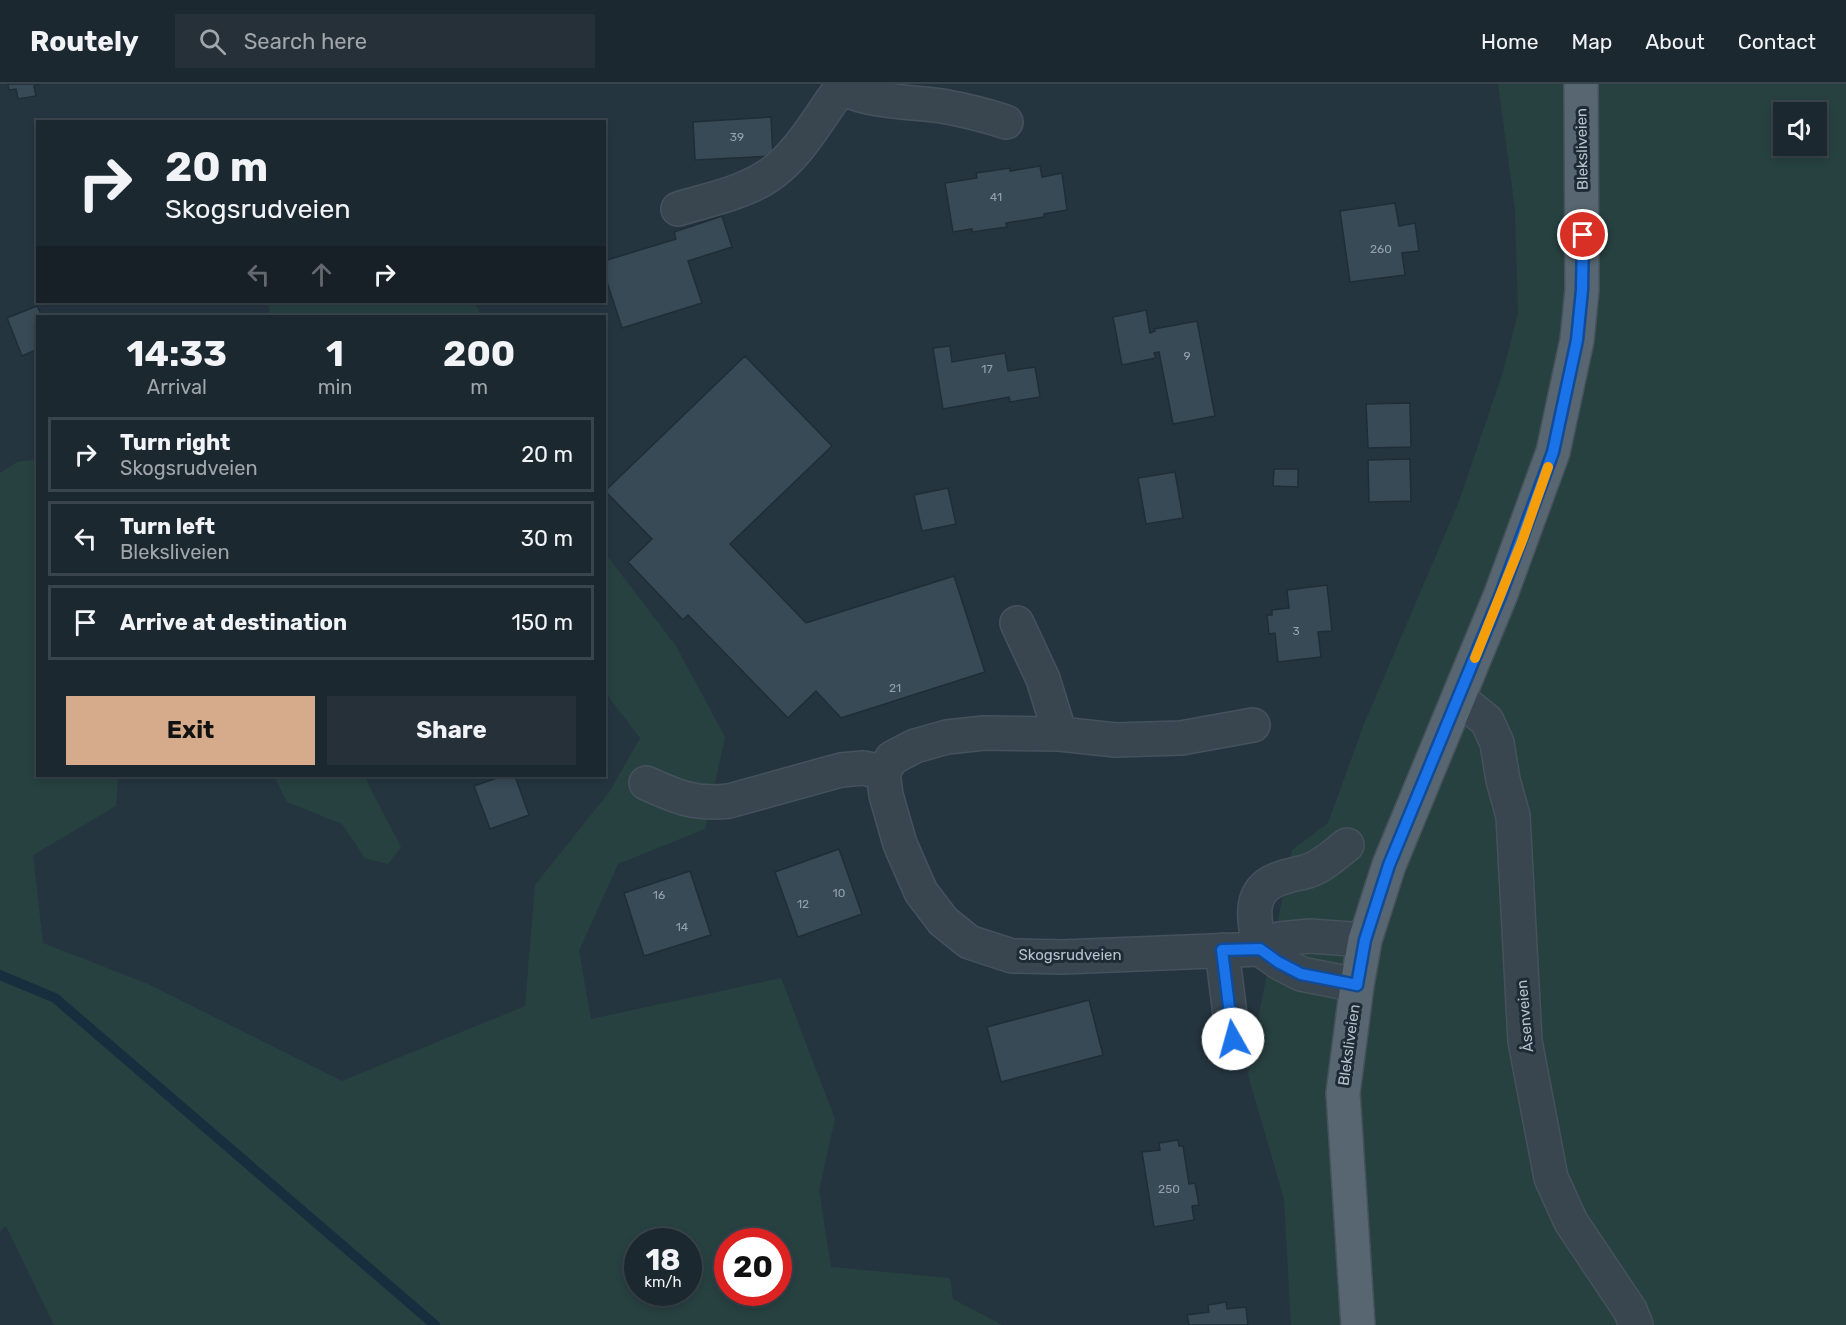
<!DOCTYPE html>
<meta charset="utf-8">
<style>
:root{--surface:#1c2830;--page:#253038;--text:#f1f3f6;--muted:#a0a6ab;--line:#3a444c;--accent:#d6ab8b}
body{margin:0;font-family:Rubik,sans-serif;background:var(--page);color:var(--text);height:100vh;display:flex;flex-direction:column;font-size:22px;white-space:nowrap}
*{box-sizing:border-box;margin:0}
p{font-size:20px;color:var(--muted)}
.icon{flex:none;width:33px;height:33px;fill:none;stroke:currentColor;stroke-width:2;stroke-linecap:round;stroke-linejoin:round}
.map{position:relative;flex:1;overflow:hidden}
.details{position:absolute;left:36px;top:231px;width:570px;height:462px;display:flex;flex-direction:column;background:var(--surface);border-radius:0px;box-shadow:0 3px 9px #0003,0 0 0 2px var(--line)}
.details>*{flex:none}
.guide{position:absolute;left:36px;top:36px;width:570px;height:183px;border-radius:0px;box-shadow:0 3px 9px #0003,0 0 0 2px var(--line);background:#1c2830;color:var(--text);overflow:hidden}
.buttons{position:absolute;left:1773px;top:18px;display:grid;gap:12px}
.buttons a{display:grid;place-items:center;width:54px;height:54px;border-radius:0px;background:var(--surface);box-shadow:0 3px 9px #0003,0 0 0 2px var(--line);font-size:30px}
.speed{position:absolute;left:624px;top:1144px;display:flex;gap:12px;font-size:30px;font-weight:700;text-align:center}
.speed>*{display:grid;place-content:center;width:78px;height:78px;border-radius:50%;background:var(--surface);box-shadow:0 3px 9px #0003,0 0 0 2px var(--line);line-height:1}
.speed small{font-size:15px;font-weight:400}
.speed .limit{border:9px solid #d22;background:#fff;color:#111}
.pin{position:absolute;display:grid;place-items:center;width:51px;height:51px;color:#fff;margin:-26px;border:3px solid #fff;border-radius:50%;box-shadow:0 2px 6px #0007}
.me{position:absolute;width:66px;margin:-33px;rotate:353deg;stroke-linejoin:round;filter:drop-shadow(0 0 4px #0008)}
.turn{display:flex;align-items:center;gap:21px;height:126px;padding:0 30px;font-size:27px}
.turn .icon{width:78px;height:78px;stroke-width:2.5}
.turn b{display:block;font-size:42px;line-height:51px}
.lanes{display:flex;align-items:center;height:57px;padding:0 30px;background:#0003;justify-content:center;gap:30px;direction:ltr}
.lanes .off{opacity:.35}
.eta{display:flex;justify-content:space-evenly;align-items:center;height:102px;text-align:center}
.eta b{font-size:36px;font-weight:700;line-height:42px}
.cta{display:flex;gap:12px;margin-top:auto;padding:12px 30px}
.cta a{flex:1;height:69px;border-radius:0px;background:var(--accent);color:#111;font-size:24px;font-weight:700;line-height:69px;text-align:center}
.cta a+a{background:var(--page);color:var(--text)}
ul{padding:0;list-style:none}
li{display:flex;align-items:center;gap:18px;height:75px;margin:0 12px 9px;padding:0 18px;border:3px solid var(--line);border-radius:0px}
li div{flex:1}
li b{display:block;font-size:22px}
li em{font-style:normal}
header{display:flex;align-items:center;gap:36px;box-sizing:border-box;height:84px;padding:0 30px;background:var(--surface);border-bottom:2px solid var(--line)}
header strong{font-size:28px}
nav{display:flex;gap:33px;margin-inline-start:auto;font-size:21px}
.search{width:420px;height:54px;background:var(--page);display:flex;align-items:center;gap:15px;box-sizing:border-box;padding:0 21px;border-radius:0px;color:var(--muted);font-size:22px}
.map>svg:first-child{display:block}
</style>
<header>
<strong>Routely</strong>
<div class="search"><svg class="icon" aria-label="search" viewBox="0 0 24 24"><circle cx="10" cy="10" r="6"/><path d="M15 15l6 6"/></svg>Search here</div>
<nav><a>Home</a><a>Map</a><a>About</a><a>Contact</a></nav>
</header>
<div class="map">
<svg width="1846" height="1241" viewBox="0 0 1846 1241">
<rect width="100%" height="100%" fill="#253540"/>
<path fill="#274140" fill-rule="evenodd" d="M1498,0H1846V1241H1291L1284,1115L1248,991L1249,979L1292,766L1328,739L1364,640L1458,420L1503,288L1518,229L1515,125ZM1784,28H1816V62H1784Z
M268,218H474L482,232H271Z
M37,375L38,692H118L116,722L33,771L43,859L148,900L342,997L525,922L535,801L610,707L640,654L605,608V469L676,562L725,653L705,745L618,780L579,867L591,935L781,894L835,1035L819,1106L831,1183L950,1194L953,1215L1002,1241H54L6,1142L0,1147V389L17,378ZM638,1158H688V1209H638ZM728,1158H778V1209H728Z
M274,692H365L370,704L401,763L388,780L365,774L342,740L287,718Z"/>
<g fill="none" stroke-linecap="round" stroke-linejoin="round">
<path stroke="#172e3f" stroke-width="10" d="M0,891L55,914L435,1241"/>
</g>
<path fill="#374a56" stroke="#202d37" stroke-width="1.5" d="M8,0H40L34,2L36,12L18,15L16,5L9,6Z
M771,33L773,72L695,76L693,38Z
M1040,82L1042,93L1062,89L1067,126L1044,130V133L1006,139L1007,143L972,148V145L953,148L945,99L977,94L976,89L1010,84V87Z
M1395,119L1399,142L1415,139L1419,167L1402,169L1405,191L1350,198L1340,127Z
M722,132L732,163L688,177L702,219L622,244L604,189V177L676,155L674,148Z
M37,222L42,232H38V265L22,272L7,234Z
M1146,226L1150,249L1155,247L1154,245L1197,237L1215,332L1173,340L1159,268L1154,269L1156,274L1122,281L1113,233Z
M950,262L952,278L1005,269L1008,287L1035,283L1040,313L1010,318L1009,313L943,325L933,264Z
M745,272L832,362L730,460L806,539L954,492L985,588L841,634L816,607L788,634L688,531L683,536L628,478L652,455L605,407Z
M1410,319L1411,363L1368,364L1366,320Z
M1410,375L1411,417L1369,418L1368,376Z
M1274,385H1298V403L1273,402Z
M1175,388L1183,434L1146,440L1138,394Z
M948,404L956,440L922,447L914,411Z
M1327,501L1332,547L1318,548L1321,573L1278,578L1275,549L1269,550L1267,531H1272V526L1289,524L1287,506Z
M502,692H515L529,731L490,745L474,702Z
M839,765L862,830L798,853L775,788Z
M690,787L711,851L644,872L624,809Z
M1089,916L1103,971L1001,998L987,943Z
M1178,1056L1179,1062H1183L1189,1100L1195,1099L1199,1121L1192,1122L1194,1136L1154,1143L1142,1068L1160,1066L1159,1059Z
M1226,1218L1227,1225L1246,1223L1248,1241H1189L1187,1231L1209,1228L1208,1221Z"/>
<g fill="none" stroke-linecap="round" stroke-linejoin="round">
<g stroke="#45525c" stroke-width="36">
<path id="minor" d="M839,0C854,18 918,18 942,22C964,26 985,31 1006,38
M678,125C707,116 743,109 768,92C800,71 819,32 841,4
M1017,539L1043,595L1060,650
M1459,614L1487,637L1497,659L1503,696L1513,732L1525,957L1551,1094L1571,1138L1630,1226L1636,1241
M1253,641L1181,654L1115,656L1060,650L984,649L947,653L915,662L892,674L883,688L886,711L900,760L921,808L943,837L969,858L1012,872L1063,873L1260,865L1280,855L1310,852L1365,856
M646,699C677,713 695,721 729,717L841,686L863,684L883,688
M1260,865C1255,839 1246,809 1276,796C1287,791 1298,790 1308,787C1323,782 1335,770 1347,761
M1260,865L1278,878L1301,890L1357,901
M1222,866L1233,955"/>
</g>
<g stroke="#45525c" stroke-width="36">
<path id="major" d="M1358,1241L1343,1009L1357,901L1365,856L1389,781L1501,510L1553,368L1577,256L1582,206L1581,0"/>
</g>
<use href="#minor" stroke="#394650" stroke-width="33"/>
<use href="#major" stroke="#576670" stroke-width="33"/>
</g>
<g fill="none" stroke-linecap="round" stroke-linejoin="round">
<g stroke="#114b97" stroke-width="15">
<path id="route" d="M1233,955L1222,866L1260,865L1278,878L1301,890L1357,901L1365,856L1389,781L1501,510L1553,368L1577,256L1582,206L1583,151"/>
</g>
<use href="#route" stroke="#1a73e8" stroke-width="10"/>
<path stroke="#f59e0b" stroke-width="10" d="M1475,574L1522,457L1548,383"/>
</g>
<g text-anchor="middle" dominant-baseline="central" stroke-width="6" stroke-linejoin="round" paint-order="stroke">
<g font-size="12" fill="#94a1ac">
<text x="737" y="53">39</text>
<text x="996" y="113">41</text>
<text x="1381" y="165">260</text>
<text x="1187" y="272">9</text>
<text x="987" y="285">17</text>
<text x="1296" y="547">3</text>
<text x="895" y="604">21</text>
<text x="839" y="809">10</text>
<text x="659" y="811">16</text>
<text x="803" y="820">12</text>
<text x="682" y="843">14</text>
<text x="1169" y="1105">250</text>
</g>
<g font-size="15" fill="#b5c1cb" stroke="#1e2b35">
<text transform="translate(1582 65) rotate(-91)">Bleksliveien</text>
<text x="1070" y="871">Skogsrudveien</text>
<text transform="translate(1525 932) rotate(-95)">Åsenveien</text>
<text transform="translate(1349 961) rotate(-82)">Bleksliveien</text>
</g>
</g>
</svg>
<div class="buttons">
<a><svg class="icon" aria-label="sound" viewBox="0 0 24 24"><path d="M4 9h4l5-4v14l-5-4H4zM17 9q2 3 0 6"/></svg></a>
</div>
<div class="speed"><div>18<small>km/h</small></div><div class="limit">20</div></div>
<div class="pin" style="left:1583px;top:151px;background:#d93025"><svg class="icon" aria-label="arrive" viewBox="0 0 24 24"><path d="M6 21V4h12l-3 4 3 4H6"/></svg></div>
<svg class="me" style="left:1233px;top:955px" viewBox="-20 -20 40 40"><circle r="19" fill="#fff"/><path d="M0-13L10 11 0 6-10 11z" fill="#1a73e8"/></svg>
<div class="guide">
<div class="turn"><svg class="icon" aria-label="right" viewBox="0 0 24 24"><path d="M7 20v-9h11M14 6l5 5-5 5"/></svg><div><b>20 m</b>Skogsrudveien</div></div>
<div class="lanes"><svg class="icon off" aria-label="left" viewBox="0 0 24 24"><path d="M17 20v-9H6M10 6l-5 5 5 5"/></svg><svg class="icon off" aria-label="ahead" viewBox="0 0 24 24"><path d="M12 20V5M6 11l6-6 6 6"/></svg><svg class="icon" aria-label="right" viewBox="0 0 24 24"><path d="M7 20v-9h11M14 6l5 5-5 5"/></svg></div>
</div>
<section class="details">
<div class="eta">
<div><b>14:33</b><p>Arrival</p></div>
<div><b>1</b><p>min</p></div>
<div><b>200</b><p>m</p></div>
</div>
<ul>
<li><svg class="icon" aria-label="right" viewBox="0 0 24 24"><path d="M7 20v-9h11M14 6l5 5-5 5"/></svg><div><b>Turn right</b><p>Skogsrudveien</p></div><em>20 m</em></li>
<li><svg class="icon" aria-label="left" viewBox="0 0 24 24"><path d="M17 20v-9H6M10 6l-5 5 5 5"/></svg><div><b>Turn left</b><p>Bleksliveien</p></div><em>30 m</em></li>
<li><svg class="icon" aria-label="arrive" viewBox="0 0 24 24"><path d="M6 21V4h12l-3 4 3 4H6"/></svg><div><b>Arrive at destination</b></div><em>150 m</em></li>
</ul>
<div class="cta"><a>Exit</a><a>Share</a></div>
</section>
</div>
